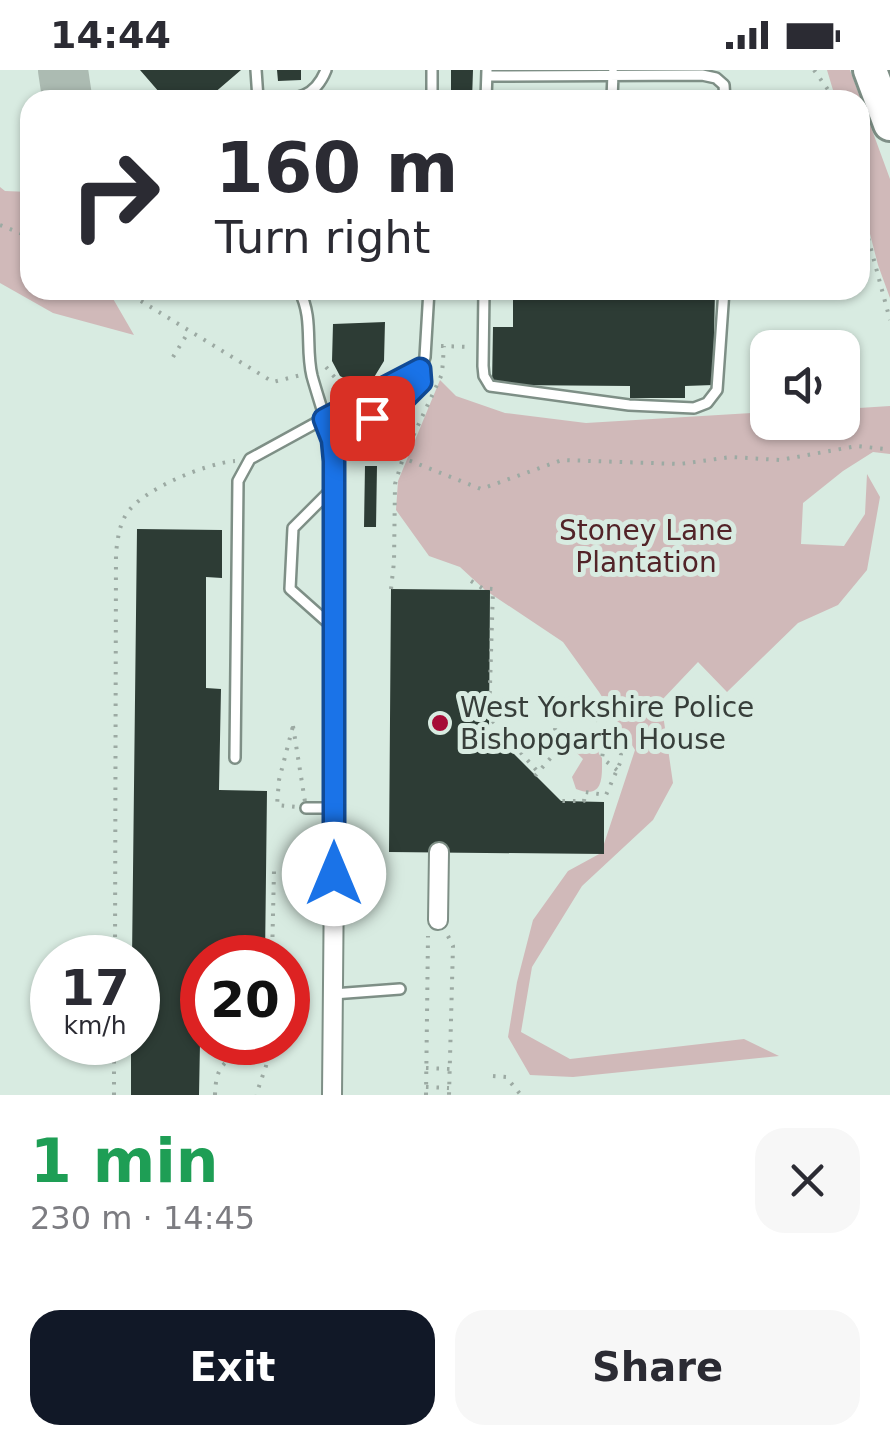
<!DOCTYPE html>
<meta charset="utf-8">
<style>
:root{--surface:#fff;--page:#f7f7f7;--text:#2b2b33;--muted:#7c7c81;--accent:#111827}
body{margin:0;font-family:"DejaVu Sans",sans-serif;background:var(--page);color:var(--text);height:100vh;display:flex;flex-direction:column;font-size:38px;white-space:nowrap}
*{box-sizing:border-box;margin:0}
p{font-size:32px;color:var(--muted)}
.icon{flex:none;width:55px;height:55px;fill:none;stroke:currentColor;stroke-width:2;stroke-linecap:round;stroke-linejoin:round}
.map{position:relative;height:1025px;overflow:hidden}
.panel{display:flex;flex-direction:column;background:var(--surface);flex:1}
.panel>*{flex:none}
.hud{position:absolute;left:20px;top:20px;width:850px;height:210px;border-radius:30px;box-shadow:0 2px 8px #0004;background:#fff;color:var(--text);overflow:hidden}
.controls{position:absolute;left:750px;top:260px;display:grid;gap:20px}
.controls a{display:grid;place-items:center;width:110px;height:110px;border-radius:20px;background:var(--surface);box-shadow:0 2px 8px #0004;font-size:50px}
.speed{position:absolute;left:30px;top:865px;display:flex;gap:20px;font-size:50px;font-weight:700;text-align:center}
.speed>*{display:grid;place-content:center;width:130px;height:130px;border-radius:50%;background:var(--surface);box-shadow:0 2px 8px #0004;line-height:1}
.speed small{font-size:25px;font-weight:400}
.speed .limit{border:15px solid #d22;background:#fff;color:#111}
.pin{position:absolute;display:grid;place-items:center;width:85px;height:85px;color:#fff;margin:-42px;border-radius:20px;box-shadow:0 5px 15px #0006}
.me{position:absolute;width:110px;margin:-55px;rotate:0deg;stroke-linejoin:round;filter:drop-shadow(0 0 8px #0008)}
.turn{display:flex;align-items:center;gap:35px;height:210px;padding:0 30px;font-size:45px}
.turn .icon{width:130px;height:130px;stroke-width:2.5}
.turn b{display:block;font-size:70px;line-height:85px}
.round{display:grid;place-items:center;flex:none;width:105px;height:105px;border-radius:30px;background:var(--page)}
.summary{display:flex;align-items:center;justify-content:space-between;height:170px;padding:0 30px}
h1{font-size:60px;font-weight:700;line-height:75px;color:#1e9e55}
.cta{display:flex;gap:20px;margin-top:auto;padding:20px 30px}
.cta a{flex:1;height:115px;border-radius:30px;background:var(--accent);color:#fff;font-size:40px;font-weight:700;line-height:115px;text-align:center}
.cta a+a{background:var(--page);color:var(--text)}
.status{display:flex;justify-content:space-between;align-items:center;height:70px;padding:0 50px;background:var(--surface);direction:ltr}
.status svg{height:28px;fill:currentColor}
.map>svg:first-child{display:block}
</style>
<div class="status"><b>14:44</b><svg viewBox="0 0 49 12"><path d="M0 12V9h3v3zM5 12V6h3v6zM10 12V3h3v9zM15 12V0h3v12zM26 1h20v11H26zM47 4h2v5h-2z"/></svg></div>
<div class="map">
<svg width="890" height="1025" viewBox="0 0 890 1025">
<rect width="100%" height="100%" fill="#d8ebe1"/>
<path fill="#d0b9b9" d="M827,0H850L890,109V228L878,195L860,125V30H836Z
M0,117L5,121L30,122V220H108L134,265L53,243L0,213Z
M440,310L456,326L505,343L586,353L767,342L768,352H842L843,339L890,336V384L873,382L843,401L803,433L801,474L844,476L865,444L867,404L880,427L867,500L838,535L798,553L727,622L698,592L661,631L673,713L653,750L582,816L532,897L521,962L570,989L744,969L779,986L573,1007L530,1005L508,967L517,912L533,850L568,801L601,783L635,680L599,622L563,572L485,520L460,497L429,486L396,440L398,411Z
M584,663L596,672L599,684L602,688C602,707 604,730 576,719L572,707L583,689L572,678L573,668L577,664Z"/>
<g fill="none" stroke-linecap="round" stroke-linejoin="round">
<path stroke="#acbbb2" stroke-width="50" d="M63,0L67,27"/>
</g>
<path fill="#2d3c35" d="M140,0H241L206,30H166Z
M277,0H301V10L278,11Z
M451,0H473L472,30H451Z
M513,220H715L713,315L685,316V328H630V316L492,315L493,257H513Z
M385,252L384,291L373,309L355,314L340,306L332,291L333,254Z
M365,396H377L376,457H364Z
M137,459L222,460V508L206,507V618L221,619L219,720L267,721L265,888H202V973H200L199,1025H131V972H138V888H132Z
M391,519L490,520L489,659L561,731L604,732V784L389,782Z"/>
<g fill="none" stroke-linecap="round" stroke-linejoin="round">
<g stroke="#7e8f86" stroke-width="14">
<path id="lane" d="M256,0L258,29
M487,6L702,5L716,8L724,15L725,30
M257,30C288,27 312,35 326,0
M432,30V0
M486,30L487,0
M612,30L613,3
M299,220C314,248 305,277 312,306C320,335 331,362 334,391V804
M484,220L483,296L484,306L490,316L629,335L694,338L707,333L717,320L724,220
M421,299L425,287L429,220
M334,417L293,458L290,519L335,559
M235,688L238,411L250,389L354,332L378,323L421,299V312C405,328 381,349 358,352C347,353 335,350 324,349
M306,738H334
M333,924L400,919"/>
</g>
<g stroke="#7e8f86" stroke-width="22">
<path id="street" d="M438,850L439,782
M332,1025L334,804"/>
</g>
<g stroke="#7e8f86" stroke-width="38">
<path id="highway" d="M870,0L890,54"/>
</g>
<path stroke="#9caaa3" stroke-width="4" stroke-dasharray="2.5 8" stroke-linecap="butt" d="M814,0L829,21L831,30
M860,138L890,250
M0,155L30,167
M123,220L273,312L301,305
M441,276L472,277
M173,287L189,261
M326,297L337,310L352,318
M381,361L403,388L481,419L562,390L680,394L731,387L780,390L857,376L885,379L890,377
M471,511L482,518L493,519L489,647L538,702
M391,519L394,492L395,414L403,388L442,304L444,276
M293,656L306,738L277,735L279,710Z
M606,663L602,688L617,700
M535,706L554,684L556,641L558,638L590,645L598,651L621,684L620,693L606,725L585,722L584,731H561
M448,866L453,876L449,1025
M115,888L116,482C118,468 119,455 127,443C143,419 207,393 235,391
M272,888L274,801
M426,998L450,999
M493,1006L506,1007L521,1025
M426,1017L449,1018
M114,1025V972
M215,1025C216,974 246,995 270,974L266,996L256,1025
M426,1025L428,866"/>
<use href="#lane" stroke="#fff" stroke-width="9"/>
<use href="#street" stroke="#fff" stroke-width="18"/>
<use href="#highway" stroke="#fff" stroke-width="32"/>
</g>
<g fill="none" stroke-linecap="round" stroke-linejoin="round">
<g stroke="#114b97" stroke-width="25">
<path id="route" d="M334,804V391L332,370L324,349L420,299L421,312L405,328L372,348"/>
</g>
<use href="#route" stroke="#1a73e8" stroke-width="18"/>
</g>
<circle fill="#a60c37" stroke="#d8ebe1" stroke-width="4" cx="440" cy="653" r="10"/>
<g text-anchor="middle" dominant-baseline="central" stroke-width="10" stroke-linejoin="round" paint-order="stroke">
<g font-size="28" fill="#522328" stroke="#d8ebe1">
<text x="646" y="460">Stoney Lane<tspan x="646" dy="32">Plantation</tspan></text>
</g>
<g font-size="28" fill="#373e3a" stroke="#d8ebe1" text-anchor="start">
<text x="460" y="637">West Yorkshire Police<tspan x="460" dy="32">Bishopgarth House</tspan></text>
</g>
</g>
</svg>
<div class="controls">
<a><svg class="icon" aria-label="sound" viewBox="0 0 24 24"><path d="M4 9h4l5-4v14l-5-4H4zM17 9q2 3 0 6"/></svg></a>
</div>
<div class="speed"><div>17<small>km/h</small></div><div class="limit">20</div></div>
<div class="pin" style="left:372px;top:348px;background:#d93025"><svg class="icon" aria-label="arrive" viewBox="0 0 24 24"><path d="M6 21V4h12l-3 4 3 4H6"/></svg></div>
<svg class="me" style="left:334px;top:804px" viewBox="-20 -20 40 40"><circle r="19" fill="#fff"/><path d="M0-13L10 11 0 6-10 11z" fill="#1a73e8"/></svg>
<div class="hud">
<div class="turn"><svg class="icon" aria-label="right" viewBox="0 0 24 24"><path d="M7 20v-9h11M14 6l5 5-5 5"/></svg><div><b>160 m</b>Turn right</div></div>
</div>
</div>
<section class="panel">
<div class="summary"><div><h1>1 min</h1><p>230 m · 14:45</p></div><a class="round"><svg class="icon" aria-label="close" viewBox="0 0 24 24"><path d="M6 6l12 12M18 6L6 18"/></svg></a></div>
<div class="cta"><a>Exit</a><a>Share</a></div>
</section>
